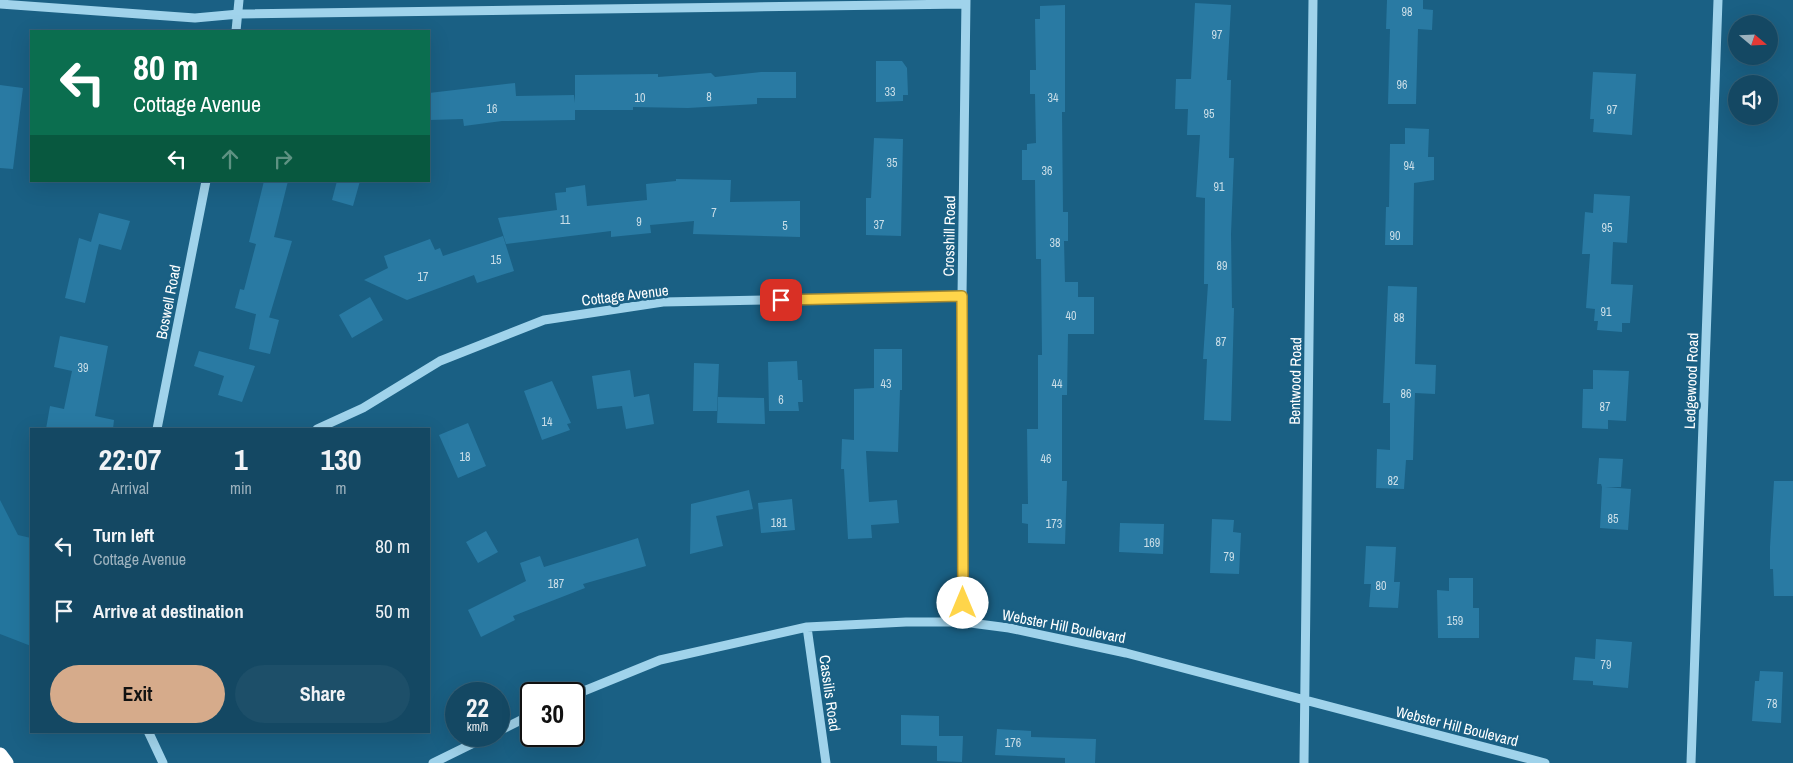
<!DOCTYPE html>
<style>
:root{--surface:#144863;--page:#1d4f69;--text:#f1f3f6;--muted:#9db2be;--line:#336078;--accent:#d6ab8b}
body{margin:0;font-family:"Archivo Narrow",sans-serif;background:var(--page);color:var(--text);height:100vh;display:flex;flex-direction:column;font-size:19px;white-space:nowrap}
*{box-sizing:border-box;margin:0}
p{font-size:16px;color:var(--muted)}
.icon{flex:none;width:28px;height:28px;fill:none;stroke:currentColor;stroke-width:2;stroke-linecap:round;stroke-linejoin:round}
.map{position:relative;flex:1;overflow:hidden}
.details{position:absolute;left:30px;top:428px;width:400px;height:305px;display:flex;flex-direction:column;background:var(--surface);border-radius:0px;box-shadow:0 5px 20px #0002,0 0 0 1px var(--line)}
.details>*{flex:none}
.guide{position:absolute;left:30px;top:30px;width:400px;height:152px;border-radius:0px;box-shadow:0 5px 20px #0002,0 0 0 1px var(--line);background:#0b6e4f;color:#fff;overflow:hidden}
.needle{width:32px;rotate:109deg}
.fabs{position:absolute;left:1728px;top:15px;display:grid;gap:10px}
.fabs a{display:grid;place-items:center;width:50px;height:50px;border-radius:50%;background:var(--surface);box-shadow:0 5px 20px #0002,0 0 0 1px var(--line);font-size:25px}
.speed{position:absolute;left:445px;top:682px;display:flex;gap:10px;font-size:25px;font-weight:700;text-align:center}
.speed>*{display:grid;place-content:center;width:65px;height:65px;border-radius:50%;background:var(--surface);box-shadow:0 5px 20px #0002,0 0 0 1px var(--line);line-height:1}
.speed small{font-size:12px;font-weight:400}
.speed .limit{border:2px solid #111;border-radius:8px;background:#fff;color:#111}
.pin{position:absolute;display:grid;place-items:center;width:42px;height:42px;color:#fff;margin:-21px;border-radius:10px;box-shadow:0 2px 8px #0006}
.me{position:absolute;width:55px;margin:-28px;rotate:0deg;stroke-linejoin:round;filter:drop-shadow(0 0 4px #0008)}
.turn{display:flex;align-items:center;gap:18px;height:105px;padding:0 20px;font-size:22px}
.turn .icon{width:65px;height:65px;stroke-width:2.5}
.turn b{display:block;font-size:35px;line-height:42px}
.lanes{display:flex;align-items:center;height:48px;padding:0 20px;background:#0003;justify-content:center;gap:25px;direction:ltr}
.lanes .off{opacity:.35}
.eta{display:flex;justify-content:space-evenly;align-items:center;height:85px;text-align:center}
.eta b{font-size:30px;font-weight:700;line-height:35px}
.button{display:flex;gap:10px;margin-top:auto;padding:10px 20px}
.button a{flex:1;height:58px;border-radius:30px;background:var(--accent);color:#111;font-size:20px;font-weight:700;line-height:58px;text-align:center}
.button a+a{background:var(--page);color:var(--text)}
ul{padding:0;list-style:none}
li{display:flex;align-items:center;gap:15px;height:65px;padding:0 20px}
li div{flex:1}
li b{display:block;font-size:19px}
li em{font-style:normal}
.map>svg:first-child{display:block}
</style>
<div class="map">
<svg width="1793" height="763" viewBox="0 0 1793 763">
<rect width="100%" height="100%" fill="#1a6084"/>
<path fill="#23759d" d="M0,500L18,535L31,538V646L0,634Z"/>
<path fill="#297aa3" d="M1387,0H1423V9L1433,10L1432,30L1418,29L1416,104H1388L1390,29H1386Z
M1195,3L1231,5L1227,80H1231L1229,158H1234L1231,234L1232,308H1234L1231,421L1204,420L1207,359H1203L1208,284H1204L1205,198L1196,197L1200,135H1187L1188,109H1175L1176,79H1191Z
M1065,5V112H1062L1063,212H1068V241H1064L1065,282H1078V297H1094V334H1068L1067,395H1062V481H1067L1065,544L1028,543V524L1022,523V504H1028L1027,429H1038V355H1042L1041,259H1036L1035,180H1022V150H1027V144L1036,143L1035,94H1030V70H1036L1035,19H1040V6Z
M876,61H902L907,68L908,95H903V101L876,102Z
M761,72H796V98H757V104L688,108L633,107V110H575V120L502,121L464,126L463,119L429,120V93L515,83L516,96L574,95L575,103V75L658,74V77L711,73L715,77Z
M1593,72L1636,74L1632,135L1593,132L1594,119H1590Z
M0,85L23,88L13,169L0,168Z
M1405,128L1429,129L1428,157H1434V180L1414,183L1413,245H1385L1386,207H1389L1390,144H1405Z
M874,138L903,139L901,236L866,235V198H871Z
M676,179L731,180L730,202L800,201V237L693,234L694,221L650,225L651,233L611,237V231L506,244L498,218L557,210L555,193L566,192V188L585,185L587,206L647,200L646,184L676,181Z
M264,181H288L274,237L292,241L269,318L235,308L240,289L244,290L256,244L249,242Z
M337,181H360L353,206L332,200Z
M1594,194L1630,196L1627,243L1613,242L1611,284L1633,285L1630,323H1622V332L1597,330L1598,321H1594L1595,309L1586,308L1590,254H1582L1585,212L1593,213Z
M99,213L130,221L121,250L99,244L85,303L65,298L79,238L91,242Z
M503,236L514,271L477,283L474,275L407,300L364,280L388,268L384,256L430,239L435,250L440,248L443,256Z
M1388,286L1417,287L1415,364L1436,365L1435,394L1415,393L1413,460H1406L1404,489L1376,488L1377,449L1390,450V403H1383Z
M370,297L383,320L352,338L339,315Z
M256,314L279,320L270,354L249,349Z
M60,336L108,346L95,416L114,420L113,429H46L50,406L64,409L72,371L54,367Z
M874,349H902V390H900L898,452L866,451L869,502L897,500L899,523L871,525L872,538L848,539L844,469H841L842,439L854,440V389L874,388Z
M199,351L255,366L242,402L218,395L224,376L194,366Z
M797,361L798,380H802L803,402H798L799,411H769L768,362Z
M694,363L719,364L717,411H693Z
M630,370L634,397L649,394L654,424L626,429L622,406L597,409L592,376Z
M1593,370L1629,371L1626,421L1608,420V429L1582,428L1583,389H1593Z
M552,381L571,423L567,424L570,430L542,440L524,391Z
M718,397L764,398L765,424L717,423Z
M468,423L486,466L458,478L439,435Z
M1599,458L1623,459L1621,487H1605L1631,489L1628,530L1600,528L1602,487L1601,484H1597Z
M1774,481H1793V596H1774L1773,569H1770V547Z
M749,490L753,509L716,516L723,546L690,554L691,504Z
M792,499L795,530L761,533L758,503Z
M1212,519L1234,520L1233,532L1241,533L1239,574L1210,573Z
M1120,523L1164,524L1163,554L1119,552Z
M486,531L498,552L478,563L466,542Z
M638,538L646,566L583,584L585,588L513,616L515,620L481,637L468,610L526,581L520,563L540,556L544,567Z
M1366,546L1396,547L1394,582H1400L1398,608L1369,607L1371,584H1364Z
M1449,578H1473V608H1479V638H1438L1437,590L1449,591Z
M1596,639L1632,642L1628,688L1593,685V681L1573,680L1575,657L1595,659Z
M1760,671L1783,672L1781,723L1752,721L1755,681H1759Z
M901,715L939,716V736H963L962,762L937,761V746L901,745Z
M997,729L1031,731V737L1096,739L1095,763H1065V758L995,755Z"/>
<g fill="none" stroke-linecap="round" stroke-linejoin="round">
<path stroke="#a0d3eb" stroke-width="9" d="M0,4L195,18L239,14L965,4
M236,31L239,0
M157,429L206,181
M317,429L363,408L440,361L544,320L663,302L962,296
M963,622L962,296L966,0
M807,627L826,763
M574,695L660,660L807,627L906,622H963L1009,628L1126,653L1545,763
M148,731L163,763
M499,731L531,715
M433,763L488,736
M1304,763L1313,0
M1691,763L1718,0"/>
<path stroke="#fff" stroke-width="15" d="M0,755L6,763"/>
</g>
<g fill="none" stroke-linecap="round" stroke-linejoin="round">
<g stroke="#a68a30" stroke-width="12">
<path id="route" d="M781,300L962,296L963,603"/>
</g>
<use href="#route" stroke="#ffd54a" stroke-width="9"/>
</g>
<g text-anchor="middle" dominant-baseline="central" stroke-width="5" stroke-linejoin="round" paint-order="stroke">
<g font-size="12" fill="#cadee8">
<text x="1407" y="12">98</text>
<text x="1217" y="35">97</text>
<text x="1402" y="85">96</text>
<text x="890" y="92">33</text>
<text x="709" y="97">8</text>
<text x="640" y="98">10</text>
<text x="1053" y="98">34</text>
<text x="492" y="109">16</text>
<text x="1612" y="110">97</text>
<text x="1209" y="114">95</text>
<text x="892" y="163">35</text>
<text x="1409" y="166">94</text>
<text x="1047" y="171">36</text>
<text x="1219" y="187">91</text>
<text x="714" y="213">7</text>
<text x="565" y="220">11</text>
<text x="639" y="222">9</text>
<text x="879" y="225">37</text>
<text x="785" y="226">5</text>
<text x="1607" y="228">95</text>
<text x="1395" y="236">90</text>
<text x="1055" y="243">38</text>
<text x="496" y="260">15</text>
<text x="1222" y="266">89</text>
<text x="423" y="277">17</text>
<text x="1606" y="312">91</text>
<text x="1071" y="316">40</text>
<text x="1399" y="318">88</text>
<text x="1221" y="342">87</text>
<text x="83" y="368">39</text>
<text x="886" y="384">43</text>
<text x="1057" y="384">44</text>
<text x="1406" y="394">86</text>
<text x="781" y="400">6</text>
<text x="1605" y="407">87</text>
<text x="547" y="422">14</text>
<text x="465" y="457">18</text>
<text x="1046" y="459">46</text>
<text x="1393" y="481">82</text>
<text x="1613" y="519">85</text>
<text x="779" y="523">181</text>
<text x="1054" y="524">173</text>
<text x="1152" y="543">169</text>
<text x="1229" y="557">79</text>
<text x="556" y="584">187</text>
<text x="1381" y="586">80</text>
<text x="1455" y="621">159</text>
<text x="1606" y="665">79</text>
<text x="1772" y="704">78</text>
<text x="1013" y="743">176</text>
</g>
<g font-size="15" fill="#fff" stroke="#1a6084">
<text transform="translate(949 236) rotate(-89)">Crosshill Road</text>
<text transform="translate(625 295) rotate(-7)">Cottage Avenue</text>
<text transform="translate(168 302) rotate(-79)">Boswell Road</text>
<text transform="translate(1295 381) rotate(-89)">Bentwood Road</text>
<text transform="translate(1691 381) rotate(-88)">Ledgewood Road</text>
<text transform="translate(1064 626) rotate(11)">Webster Hill Boulevard</text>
<text transform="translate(830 693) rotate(82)">Cassilis Road</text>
<text transform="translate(1457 726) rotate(14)">Webster Hill Boulevard</text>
</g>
</g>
</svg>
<div class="fabs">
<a><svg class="needle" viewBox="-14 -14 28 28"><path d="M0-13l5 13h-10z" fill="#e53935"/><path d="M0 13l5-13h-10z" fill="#9db2be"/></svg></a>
<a><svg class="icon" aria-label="sound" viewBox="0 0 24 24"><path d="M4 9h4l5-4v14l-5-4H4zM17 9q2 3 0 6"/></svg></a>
</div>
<div class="speed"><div>22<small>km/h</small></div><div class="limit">30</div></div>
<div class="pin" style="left:781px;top:300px;background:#d93025"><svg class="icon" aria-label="arrive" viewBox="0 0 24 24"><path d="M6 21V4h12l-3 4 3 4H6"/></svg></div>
<svg class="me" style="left:963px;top:603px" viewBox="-20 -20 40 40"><circle r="19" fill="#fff"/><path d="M0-13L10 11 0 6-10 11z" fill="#ffd54a"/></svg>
<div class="guide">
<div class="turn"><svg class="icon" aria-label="left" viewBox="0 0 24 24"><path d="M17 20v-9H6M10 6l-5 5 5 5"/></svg><div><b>80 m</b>Cottage Avenue</div></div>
<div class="lanes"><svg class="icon" aria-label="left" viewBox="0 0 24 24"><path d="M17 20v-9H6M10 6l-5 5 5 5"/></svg><svg class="icon off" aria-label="ahead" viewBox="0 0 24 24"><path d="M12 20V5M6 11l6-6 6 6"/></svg><svg class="icon off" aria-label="right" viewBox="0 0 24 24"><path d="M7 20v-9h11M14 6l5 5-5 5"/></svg></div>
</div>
<section class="details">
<div class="eta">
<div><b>22:07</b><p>Arrival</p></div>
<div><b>1</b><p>min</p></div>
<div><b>130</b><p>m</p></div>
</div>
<ul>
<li><svg class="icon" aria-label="left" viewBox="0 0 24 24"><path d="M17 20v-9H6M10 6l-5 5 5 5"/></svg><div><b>Turn left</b><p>Cottage Avenue</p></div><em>80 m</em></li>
<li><svg class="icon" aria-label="arrive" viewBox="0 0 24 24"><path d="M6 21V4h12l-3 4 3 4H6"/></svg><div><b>Arrive at destination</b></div><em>50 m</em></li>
</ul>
<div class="button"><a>Exit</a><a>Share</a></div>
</section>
</div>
